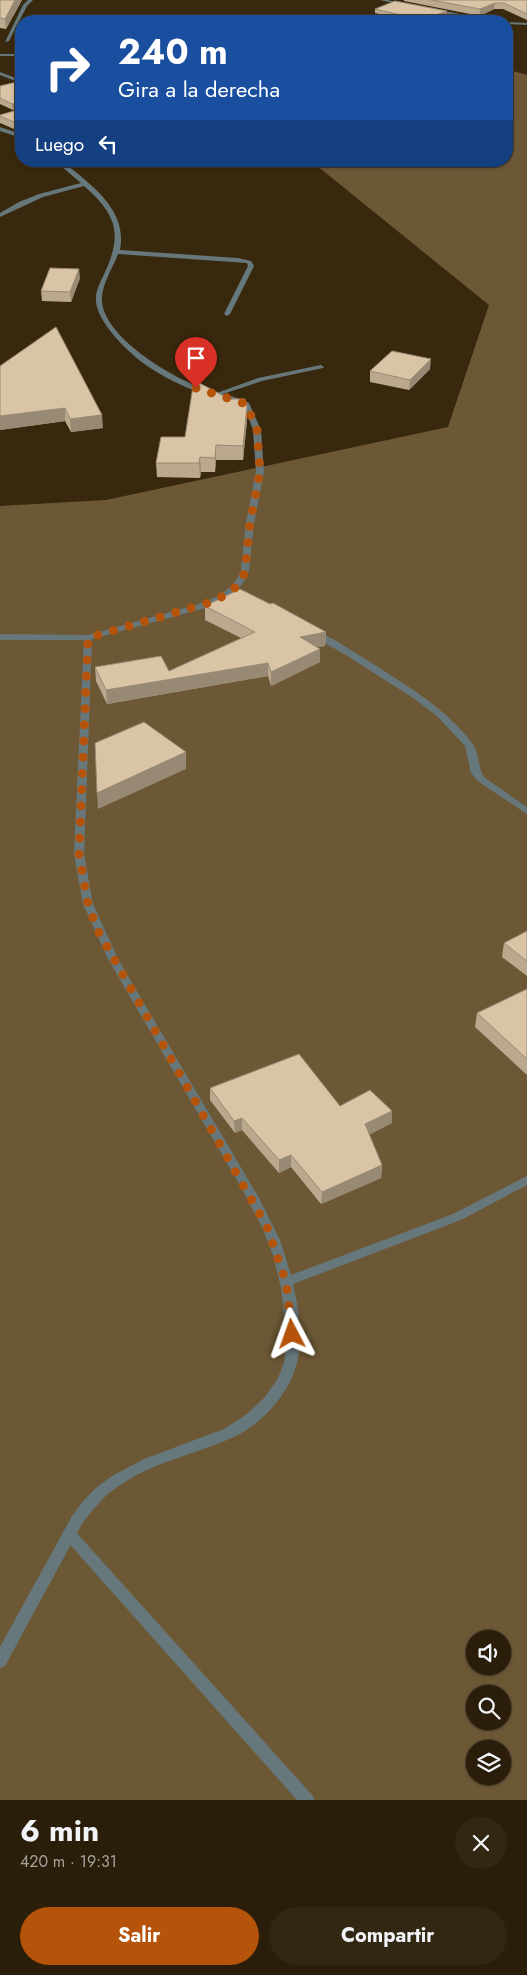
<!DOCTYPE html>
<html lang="es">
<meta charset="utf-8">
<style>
:root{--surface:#2a1e0a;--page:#322713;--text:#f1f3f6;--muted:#a5a29c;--line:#463c2b;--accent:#b45309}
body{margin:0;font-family:Jost,sans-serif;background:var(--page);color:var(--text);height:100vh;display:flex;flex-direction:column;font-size:19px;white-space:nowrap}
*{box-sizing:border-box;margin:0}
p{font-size:16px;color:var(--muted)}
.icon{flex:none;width:28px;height:28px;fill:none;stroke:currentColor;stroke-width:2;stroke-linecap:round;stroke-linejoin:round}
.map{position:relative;height:1800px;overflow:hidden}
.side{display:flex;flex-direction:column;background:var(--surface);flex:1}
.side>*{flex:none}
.top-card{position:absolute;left:15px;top:15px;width:498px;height:152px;border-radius:20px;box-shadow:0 1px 4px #0004,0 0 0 1px var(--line);background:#1a4fa0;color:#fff;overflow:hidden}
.controls{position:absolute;left:466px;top:1630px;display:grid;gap:10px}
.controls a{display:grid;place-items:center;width:45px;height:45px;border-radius:50%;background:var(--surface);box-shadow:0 1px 4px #0004,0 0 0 1px var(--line);font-size:25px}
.pin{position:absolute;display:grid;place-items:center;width:42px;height:42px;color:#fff;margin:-51px -21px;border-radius:50% 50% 50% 0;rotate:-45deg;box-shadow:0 0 5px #0007}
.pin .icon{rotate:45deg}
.me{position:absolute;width:55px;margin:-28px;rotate:356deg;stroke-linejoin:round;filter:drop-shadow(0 0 4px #0008)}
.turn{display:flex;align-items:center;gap:18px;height:105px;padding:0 20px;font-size:22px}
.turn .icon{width:65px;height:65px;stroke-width:2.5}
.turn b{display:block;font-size:35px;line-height:42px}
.then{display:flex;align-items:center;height:48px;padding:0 20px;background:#0003;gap:10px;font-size:19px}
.round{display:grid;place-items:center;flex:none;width:52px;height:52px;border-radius:26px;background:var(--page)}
.summary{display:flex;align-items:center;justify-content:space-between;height:85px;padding:0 20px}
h1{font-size:30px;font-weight:700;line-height:38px}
.action{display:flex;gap:10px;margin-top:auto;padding:10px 20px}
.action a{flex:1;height:58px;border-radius:30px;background:var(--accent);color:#fff;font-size:20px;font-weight:700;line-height:58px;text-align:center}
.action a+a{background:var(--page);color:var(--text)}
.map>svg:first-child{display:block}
</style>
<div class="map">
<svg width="527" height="1800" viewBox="0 0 527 1800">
<rect width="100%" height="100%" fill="#38280d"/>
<path fill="#6d5836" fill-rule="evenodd" d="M506,69L527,75V1800H0V506L106,500L448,427L489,305L311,161H506ZM475,1639H502V1666H475ZM475,1694H502V1721H475ZM475,1749H502V1776H475Z"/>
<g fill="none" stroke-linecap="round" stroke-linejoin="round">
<path fill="#67787c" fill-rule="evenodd" d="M321,365L324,367L323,368L262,381L217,396L214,394L258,378Z
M70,1529L75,1531L312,1795L315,1800H297L65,1539L63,1535L65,1531Z"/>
<path fill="#67787c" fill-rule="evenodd" d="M28,0H33L27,6L9,41L5,42L23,5Z
M380,0H388L407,5L405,6Z
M434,9L492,20L494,21H486L432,11Z
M506,22L527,23V25L506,24Z
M0,54H21V56H0Z
M0,72L21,80V83L0,75Z
M0,127L21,134V138L0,131Z
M55,161H62C90,184 128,209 120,250L238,258L251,261L254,266L230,314L227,316L224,314L248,266L247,263L118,254C113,268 101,285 102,301C104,337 171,377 202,388C218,394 234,395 249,403L261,430L264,472L254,523L249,570C243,591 224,601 205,608L92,639L84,854L93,904L118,959L259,1198L280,1240L291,1275L453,1214L527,1176V1185L461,1220L293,1284C298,1306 302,1330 299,1352C295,1388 265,1422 234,1437C197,1454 156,1461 122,1484C105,1494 93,1509 82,1524L5,1666L0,1668V1647L72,1516L84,1500L97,1487L112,1476L144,1459L224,1429L247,1414L264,1398L277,1380L284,1363L287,1337L281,1288L273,1255L262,1227L241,1187L108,959L83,904L74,854L84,640H0V634L88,635L199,604C216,598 235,589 241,570L246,523L256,472L253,430L244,405C231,399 218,397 204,394C183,387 161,376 143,363C127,351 97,322 96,301C95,291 101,281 105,272C123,233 116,214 84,186L43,197L0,217V213L19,202L39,194L81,183Z
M313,630C331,636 350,650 367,660C404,684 445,707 472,743C480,753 477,768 485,778L527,807V814L479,782L471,773L465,746L437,716L413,698L346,655L310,635L309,633Z"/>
</g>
<path fill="#bba98f" d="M0,0H22L6,29L0,28Z
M404,0H527V20L503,9H494L480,16L404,1Z
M375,9L447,11V15L433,21L427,19L422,21H410L375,13Z
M21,81V109L13,110L0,104V86Z
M21,109V132L0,123V115Z
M71,161H112L78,166Z
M80,278L71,302L42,301L41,291Z
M0,366L103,428L71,432L65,421L0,430Z
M430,369L409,390L370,382V371Z
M247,420L243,460H216L215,472H201L200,478L157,477L156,463Z
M205,606L326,632L325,646L317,647L320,662L271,686L268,676L107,704L96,681L95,667L169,671L241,638L205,620Z
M527,931V976L502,957L504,943Z
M527,989V1075L475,1027L477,1013Z
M210,1088L340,1106L392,1123L369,1134L382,1165L381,1178L321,1204L291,1167L279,1173L242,1130L235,1133L210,1100Z"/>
<path fill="#988974" d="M15,0H22L6,29L5,19Z
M495,3L494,9L480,16V9Z
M447,11V15L433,21V16Z
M427,15V19L422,21H417L418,19Z
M21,102V109L13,110L12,104Z
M77,161H112L78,166Z
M79,269L80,278L71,302L70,292Z
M431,359L430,369L409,390L410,380Z
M247,406V420L243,460V446Z
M65,408V421L0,430V416Z
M102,415L103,428L71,432L70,419Z
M216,445V460L215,472V458Z
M200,457L201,472L200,478L199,463Z
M326,632L325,646L300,650V637Z
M320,649V662L271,686V672Z
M268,663V676L107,704L106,690Z
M186,752V769L98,809L97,793Z
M392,1111V1123L365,1137V1124Z
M242,1118V1130L235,1133L234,1121Z
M291,1155V1167L279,1173V1160Z
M382,1165L381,1178L321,1204L322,1192Z"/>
<path fill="#d9c4a6" stroke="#988974" d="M0,0H15L5,19L0,18Z
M431,0H527V14L504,3H495L480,9Z
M395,1L447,11L433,16L427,15L418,19L375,9Z
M21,81V102L12,104L0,98V86Z
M21,109V125L0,116V115Z
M50,268L79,269L70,292L41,291Z
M56,327L102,415L70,419L65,408L0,416V366Z
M392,351L431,359L410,380L370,371Z
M194,380L229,399H245L247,406L243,446L216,445L215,458L200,457L199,463H156L161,437H185Z
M240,589L270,604L273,603L326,632L300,637L320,649L271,672L268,663L106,690L95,667L161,656L169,671L255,632L205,606Z
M144,722L186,752L97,793L95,743Z
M527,931V961L504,943Z
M527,989V1059L477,1013Z
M299,1054L340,1106L370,1090L392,1111L365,1124L382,1165L322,1192L291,1155L279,1160L242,1118L234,1121L210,1088Z"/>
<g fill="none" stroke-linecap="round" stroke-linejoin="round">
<path stroke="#b45309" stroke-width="9" stroke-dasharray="0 16.2" d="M196,388L246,404L257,430L260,472L250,523L245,570L243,577L234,589L215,601L88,638L79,854L88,904L98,931L267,1227L286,1282L292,1334"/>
</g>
</svg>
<div class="controls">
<a><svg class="icon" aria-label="sound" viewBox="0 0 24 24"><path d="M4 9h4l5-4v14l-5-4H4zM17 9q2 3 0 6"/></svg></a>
<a><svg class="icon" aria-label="search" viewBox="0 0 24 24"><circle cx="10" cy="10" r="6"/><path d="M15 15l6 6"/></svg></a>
<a><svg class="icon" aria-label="layers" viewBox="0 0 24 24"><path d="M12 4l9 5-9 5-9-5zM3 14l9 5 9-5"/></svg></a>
</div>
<div class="pin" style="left:196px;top:388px;background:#d93025"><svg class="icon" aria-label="arrive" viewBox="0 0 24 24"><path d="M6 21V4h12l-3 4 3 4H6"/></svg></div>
<svg class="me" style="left:292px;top:1334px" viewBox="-20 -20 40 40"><path d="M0-17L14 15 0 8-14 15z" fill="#b45309" stroke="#fff" stroke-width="4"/></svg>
<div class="top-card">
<div class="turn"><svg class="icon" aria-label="right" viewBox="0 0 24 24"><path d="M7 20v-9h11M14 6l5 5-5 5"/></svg><div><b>240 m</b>Gira a la derecha</div></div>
<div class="then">Luego<svg class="icon" aria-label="left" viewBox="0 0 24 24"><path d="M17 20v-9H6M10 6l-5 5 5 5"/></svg></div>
</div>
</div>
<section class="side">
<div class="summary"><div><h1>6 min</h1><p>420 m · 19:31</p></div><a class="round"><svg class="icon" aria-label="close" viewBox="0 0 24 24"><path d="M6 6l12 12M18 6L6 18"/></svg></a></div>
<div class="action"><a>Salir</a><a>Compartir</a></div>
</section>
